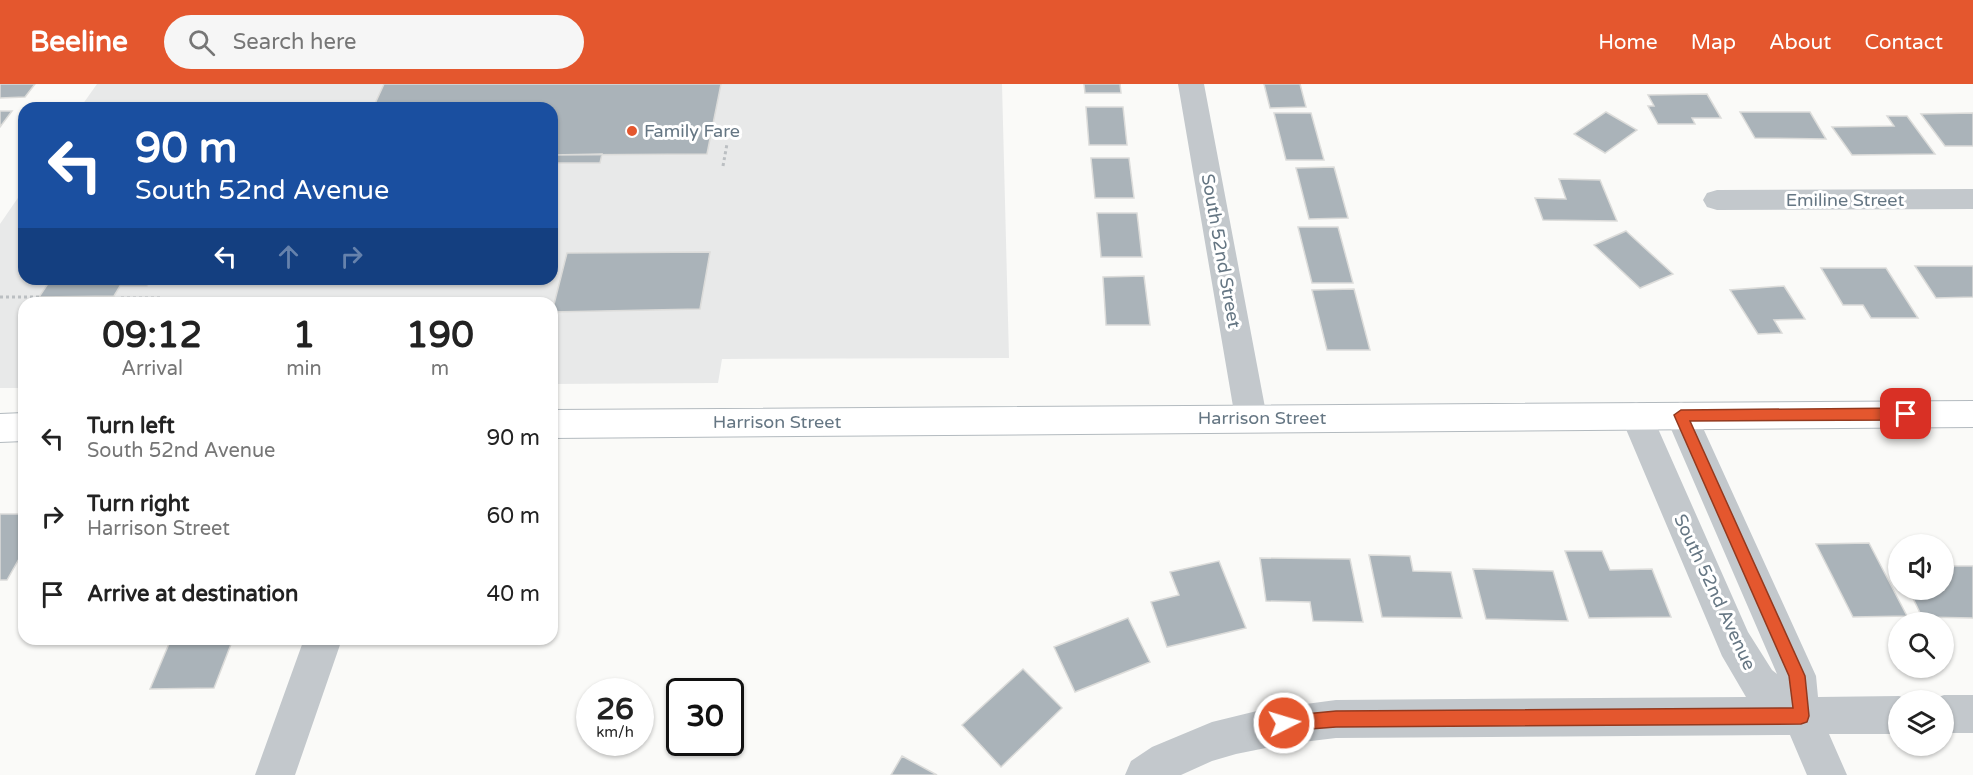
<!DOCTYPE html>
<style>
:root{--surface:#fff;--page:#f6f6f6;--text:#222;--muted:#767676;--accent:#e4572e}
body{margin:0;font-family:"Varela Round",sans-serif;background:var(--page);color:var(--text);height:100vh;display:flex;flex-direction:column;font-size:22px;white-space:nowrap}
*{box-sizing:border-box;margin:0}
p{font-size:20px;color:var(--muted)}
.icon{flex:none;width:33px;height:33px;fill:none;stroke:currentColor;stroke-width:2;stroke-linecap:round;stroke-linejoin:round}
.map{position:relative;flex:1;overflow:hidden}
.side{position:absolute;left:18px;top:213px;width:540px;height:348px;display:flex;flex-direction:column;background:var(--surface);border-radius:18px;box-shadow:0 2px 4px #0004}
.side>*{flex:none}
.guide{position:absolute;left:18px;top:18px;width:540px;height:183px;border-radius:18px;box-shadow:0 2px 4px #0004;background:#1a4fa0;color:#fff;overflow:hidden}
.fabs{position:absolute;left:1888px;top:450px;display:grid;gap:12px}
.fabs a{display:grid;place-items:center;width:66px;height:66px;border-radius:50%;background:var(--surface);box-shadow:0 2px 4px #0004;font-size:30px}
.speed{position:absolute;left:576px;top:594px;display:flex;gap:12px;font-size:30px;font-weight:700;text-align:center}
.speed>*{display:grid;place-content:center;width:78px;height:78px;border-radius:50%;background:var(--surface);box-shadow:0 2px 4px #0004;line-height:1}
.speed small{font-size:15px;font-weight:400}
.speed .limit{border:3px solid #111;border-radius:9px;background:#fff;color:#111}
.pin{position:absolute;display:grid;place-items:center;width:51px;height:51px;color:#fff;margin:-26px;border-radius:12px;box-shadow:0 3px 9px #0006}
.me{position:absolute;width:66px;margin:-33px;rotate:85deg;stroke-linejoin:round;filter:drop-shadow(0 0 4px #0008)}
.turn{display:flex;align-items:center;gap:21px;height:126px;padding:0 18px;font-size:27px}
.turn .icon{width:78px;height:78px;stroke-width:2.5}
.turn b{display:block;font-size:42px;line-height:51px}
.lanes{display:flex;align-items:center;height:57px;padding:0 18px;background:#0003;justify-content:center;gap:30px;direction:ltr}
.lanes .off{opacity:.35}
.eta{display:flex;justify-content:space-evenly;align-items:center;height:102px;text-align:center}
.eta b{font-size:36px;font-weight:700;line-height:42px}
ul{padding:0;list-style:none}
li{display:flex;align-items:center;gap:18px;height:78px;padding:0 18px}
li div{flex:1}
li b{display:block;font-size:22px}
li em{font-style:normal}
header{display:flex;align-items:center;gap:36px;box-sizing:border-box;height:84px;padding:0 30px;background:var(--accent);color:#fff}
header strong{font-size:28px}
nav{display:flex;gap:33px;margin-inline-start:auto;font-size:21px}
.search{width:420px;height:54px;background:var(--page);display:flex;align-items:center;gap:15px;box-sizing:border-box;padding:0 21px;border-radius:33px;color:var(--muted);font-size:22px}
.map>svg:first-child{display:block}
</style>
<header>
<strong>Beeline</strong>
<div class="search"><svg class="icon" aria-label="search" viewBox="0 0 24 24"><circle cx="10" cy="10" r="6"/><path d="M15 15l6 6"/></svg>Search here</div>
<nav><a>Home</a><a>Map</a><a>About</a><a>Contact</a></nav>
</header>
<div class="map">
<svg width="1973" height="691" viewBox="0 0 1973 691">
<rect width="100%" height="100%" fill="#fafaf8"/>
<path fill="#e8e9e9" d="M97,0H1002L1009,274L722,275L718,299L552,300V219H24V304H0V140L24,105V195H552V24H80Z"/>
<path fill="#aab3b9" stroke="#dcdcda" stroke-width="1.5" d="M0,0H35L25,13L0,14Z
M384,0H721L707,70L552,71V24H373Z
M1084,0H1120L1121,9H1085Z
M1264,0H1300L1306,23L1270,24Z
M1707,10L1721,34H1692L1695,40H1658L1648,22H1654L1648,11Z
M1086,23H1123L1127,61H1089Z
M0,27H12L0,43Z
M1606,28L1637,46L1605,69L1574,50Z
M1740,28H1810L1826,55L1755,54Z
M1274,29H1311L1324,76H1286Z
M1973,29V62H1945L1921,30Z
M1887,32H1907L1935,70L1852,71L1832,43L1894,42Z
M602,70L600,79H552V71Z
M1091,74H1129L1134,114H1095Z
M1334,83L1348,134L1309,135L1296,84Z
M1559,95L1600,96L1617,137L1543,136L1535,114L1566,115Z
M1097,129H1137L1142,173H1101Z
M1298,143H1338L1353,199H1312Z
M1626,147L1673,190L1640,204L1594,161Z
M710,168L700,225L552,228L567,169Z
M1915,182H1973V213L1936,214Z
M1821,184H1886L1918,234H1871L1863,221H1843Z
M1144,192L1150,241H1106L1103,193Z
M51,195H151L147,202H120L114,212L39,213Z
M1784,202L1805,235L1774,236L1782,249L1758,250L1730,206Z
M1354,205L1370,266H1327L1312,206Z
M0,430H24V466L7,496H0Z
M1869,459L1907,532L1853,533L1816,460Z
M1565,467H1602L1610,486L1652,485L1671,533L1589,534Z
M1369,471L1410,472L1413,487L1451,488L1462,534L1382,533Z
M1260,474L1350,475L1363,538L1313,537L1310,518L1266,517Z
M1219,477L1246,544L1167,563L1151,518L1179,511L1170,488Z
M1944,482H1973V534L1922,533L1909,506H1944Z
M1473,485L1553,487L1568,537L1486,535Z
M1128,534L1150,578L1075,608L1054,563Z
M171,555H233L214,604L150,605Z
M1023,585L1062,624L1001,683L962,641Z
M902,672L937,691H891Z"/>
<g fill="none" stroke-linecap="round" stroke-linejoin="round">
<g stroke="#b3babf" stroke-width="2">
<path id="secondary" d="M1973,317V343L552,354V326Z
M24,329V357L0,358V330Z"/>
</g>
<path stroke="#bbbfc2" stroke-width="3" stroke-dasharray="3 3" stroke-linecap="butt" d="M723,82L727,60
M0,213H42
M121,214H162"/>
<path fill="#c3c8cc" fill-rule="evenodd" d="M1178,0H1204L1267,334L1263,344L1251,347L1239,344L1235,334Z
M1973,105V125L1717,126L1707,123L1703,116L1707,109L1717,106Z
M1636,318L1648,322L1748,548L1772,586L1777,590L1665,331L1669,322L1681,318L1693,322L1816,592L1818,613L1899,612L1910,616H1899V650H1829L1847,691H1807L1790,651L1336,654L1286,660L1236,670L1212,677L1181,691H1125L1131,677L1152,663L1212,638L1261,626L1336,616L1746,613L1722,572L1620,331L1624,322Z
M304,555H342L295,691H255Z
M1944,611H1973V649H1944V616H1930Z"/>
<use href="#secondary" fill="#fff" fill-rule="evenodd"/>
</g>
<path fill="#e4572e" stroke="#94391e" stroke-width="1.5" d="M1906,324L1912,330L1906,336L1690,337L1805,592L1809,632L1807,638L1801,640L1336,643L1284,647L1278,645L1275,639L1278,634L1284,632L1336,627L1793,624L1789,592L1674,331L1681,326Z"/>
<circle fill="#e4572e" stroke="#fff" stroke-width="2" cx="632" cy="47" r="6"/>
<g text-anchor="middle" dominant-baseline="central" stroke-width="6" stroke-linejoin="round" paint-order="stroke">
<g font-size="18" fill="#657683" stroke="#fff" text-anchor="start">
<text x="644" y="47">Family Fare</text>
</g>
<g font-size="18" fill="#657683" stroke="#fff">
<text x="1845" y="116">Emiline Street</text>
<text transform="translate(1221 167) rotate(80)">South 52nd Street</text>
<text x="1262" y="334">Harrison Street</text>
<text x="777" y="338">Harrison Street</text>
<text transform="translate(1715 508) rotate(65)">South 52nd Avenue</text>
</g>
</g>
</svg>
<div class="fabs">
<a><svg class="icon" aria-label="sound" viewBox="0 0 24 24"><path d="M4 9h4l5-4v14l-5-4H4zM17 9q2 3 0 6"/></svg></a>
<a><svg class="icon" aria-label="search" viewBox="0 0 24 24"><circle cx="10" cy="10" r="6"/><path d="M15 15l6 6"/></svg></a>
<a><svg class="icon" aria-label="layers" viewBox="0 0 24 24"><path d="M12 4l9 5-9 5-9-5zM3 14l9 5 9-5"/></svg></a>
</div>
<div class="speed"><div>26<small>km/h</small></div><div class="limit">30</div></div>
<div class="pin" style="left:1906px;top:330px;background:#d93025"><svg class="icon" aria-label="arrive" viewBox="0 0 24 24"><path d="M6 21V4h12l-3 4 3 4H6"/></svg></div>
<svg class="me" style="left:1284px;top:639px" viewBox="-20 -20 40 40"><circle r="17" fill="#e4572e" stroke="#fff" stroke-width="3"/><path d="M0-11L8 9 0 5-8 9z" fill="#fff"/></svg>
<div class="guide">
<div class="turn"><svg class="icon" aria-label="left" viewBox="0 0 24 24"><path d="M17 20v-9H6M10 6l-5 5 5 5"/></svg><div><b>90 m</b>South 52nd Avenue</div></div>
<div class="lanes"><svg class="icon" aria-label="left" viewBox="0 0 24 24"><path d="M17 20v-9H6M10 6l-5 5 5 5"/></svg><svg class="icon off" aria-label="ahead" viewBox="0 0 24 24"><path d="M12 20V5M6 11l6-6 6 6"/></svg><svg class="icon off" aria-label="right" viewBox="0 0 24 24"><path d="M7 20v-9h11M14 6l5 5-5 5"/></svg></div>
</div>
<section class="side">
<div class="eta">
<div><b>09:12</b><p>Arrival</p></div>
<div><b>1</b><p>min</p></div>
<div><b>190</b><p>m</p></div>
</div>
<ul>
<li><svg class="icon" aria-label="left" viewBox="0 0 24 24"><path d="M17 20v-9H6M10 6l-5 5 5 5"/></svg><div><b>Turn left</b><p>South 52nd Avenue</p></div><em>90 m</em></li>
<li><svg class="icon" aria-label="right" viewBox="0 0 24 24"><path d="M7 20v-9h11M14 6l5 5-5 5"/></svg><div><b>Turn right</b><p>Harrison Street</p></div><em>60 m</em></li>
<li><svg class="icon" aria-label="arrive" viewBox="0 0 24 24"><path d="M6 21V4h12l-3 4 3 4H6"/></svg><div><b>Arrive at destination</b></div><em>40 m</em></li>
</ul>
</section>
</div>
